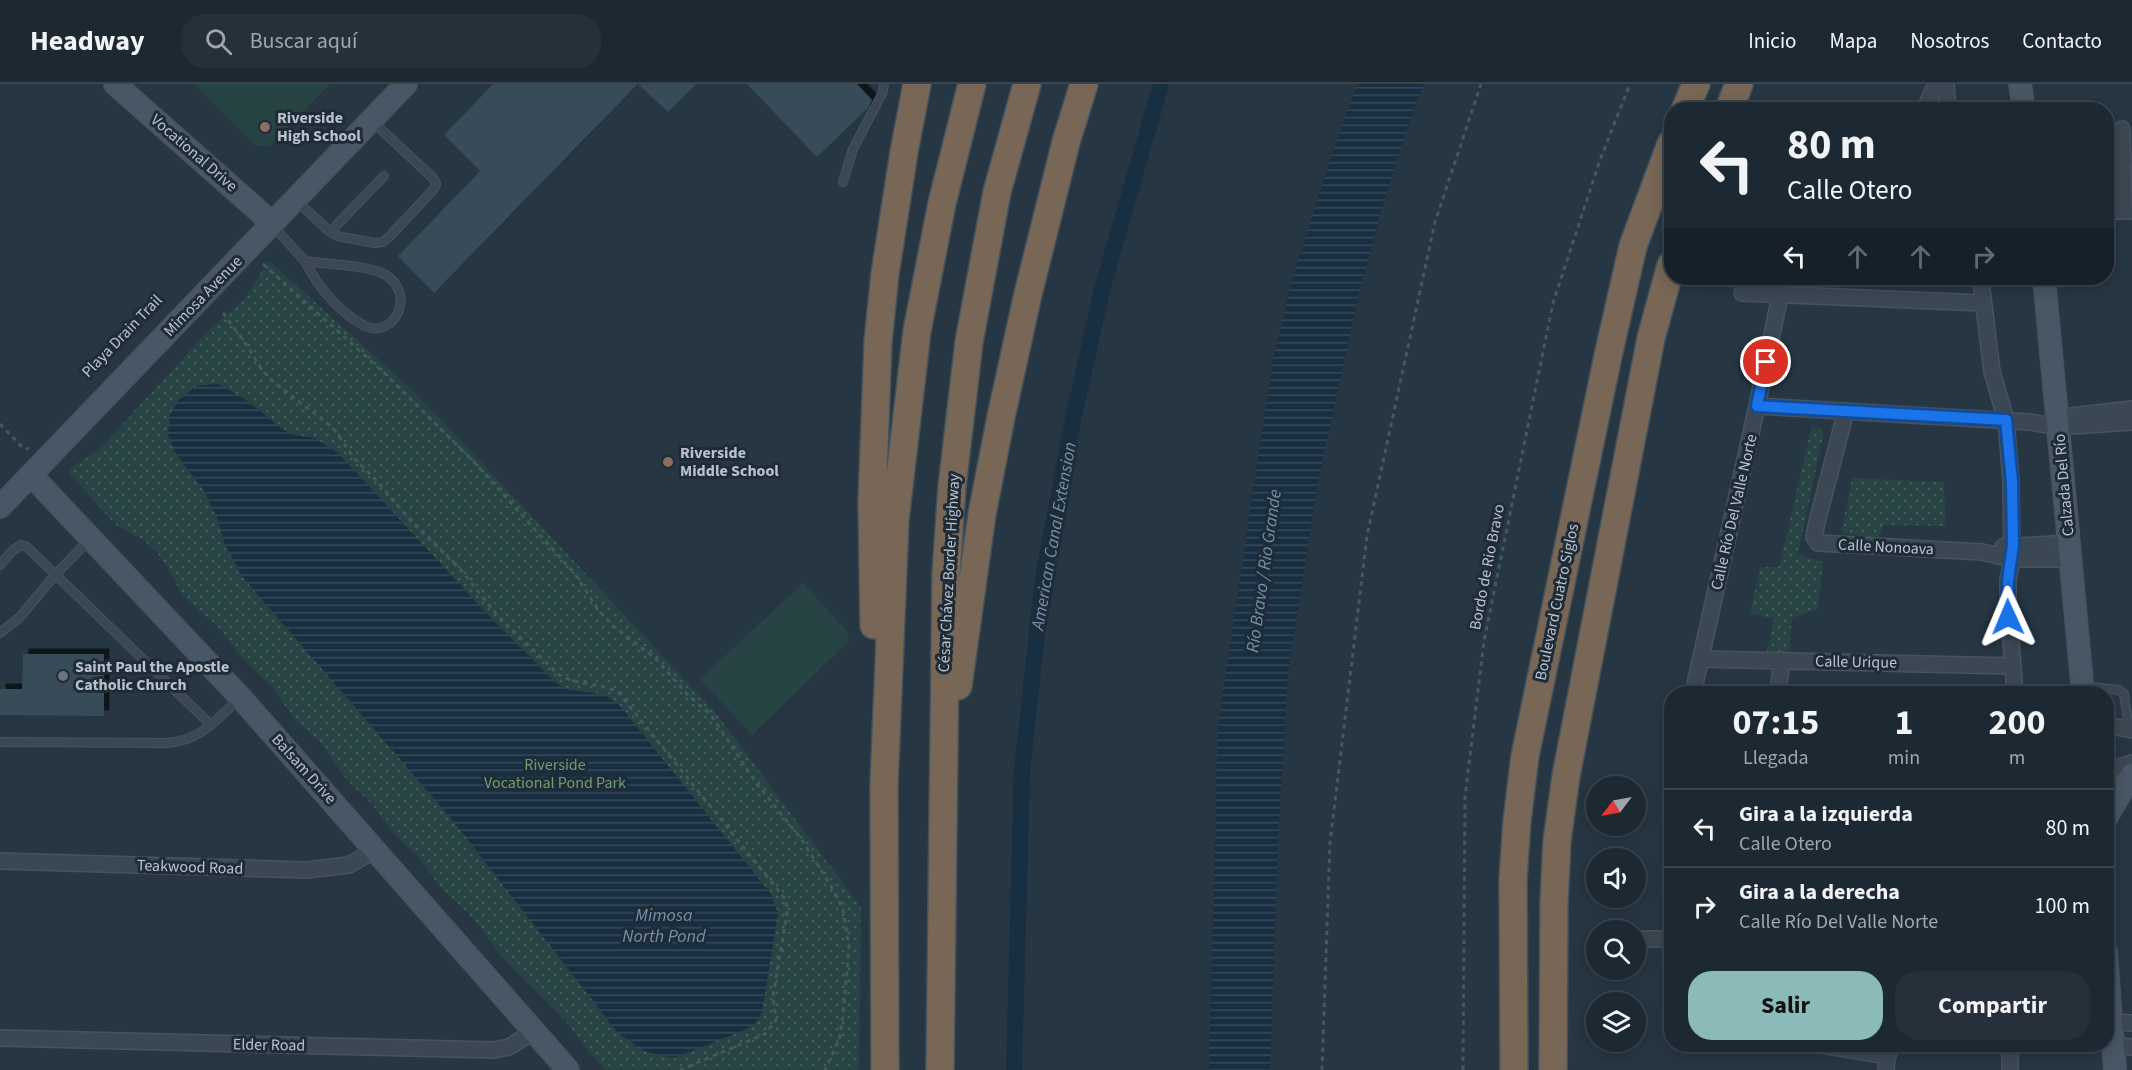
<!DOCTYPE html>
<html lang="es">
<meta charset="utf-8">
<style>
:root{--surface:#1c2832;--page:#25303a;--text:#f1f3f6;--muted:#a0a6ac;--line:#3a444d;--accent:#8bbbb9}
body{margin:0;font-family:"Source Sans 3",sans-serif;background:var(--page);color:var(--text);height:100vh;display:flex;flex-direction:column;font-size:22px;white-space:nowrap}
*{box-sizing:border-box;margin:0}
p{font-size:20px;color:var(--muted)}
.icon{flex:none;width:33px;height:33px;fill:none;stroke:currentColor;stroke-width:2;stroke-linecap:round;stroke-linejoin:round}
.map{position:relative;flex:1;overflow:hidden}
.panel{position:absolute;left:1664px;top:602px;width:450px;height:366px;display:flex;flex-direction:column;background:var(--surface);border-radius:24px;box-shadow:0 3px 15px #0003,0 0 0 2px var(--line)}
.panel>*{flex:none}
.guide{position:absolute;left:1664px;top:18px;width:450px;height:183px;border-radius:24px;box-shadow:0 3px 15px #0003,0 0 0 2px var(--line);background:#1c2832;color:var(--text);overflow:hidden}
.needle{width:39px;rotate:238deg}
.buttons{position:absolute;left:1586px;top:692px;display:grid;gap:12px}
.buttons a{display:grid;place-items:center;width:60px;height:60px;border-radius:50%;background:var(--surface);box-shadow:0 3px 15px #0003,0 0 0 2px var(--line);font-size:30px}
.pin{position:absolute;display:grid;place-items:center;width:51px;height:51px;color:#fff;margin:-26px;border:3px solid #fff;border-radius:50%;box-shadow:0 2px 6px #0007}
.me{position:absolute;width:66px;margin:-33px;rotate:359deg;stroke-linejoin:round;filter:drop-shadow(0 0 4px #0008)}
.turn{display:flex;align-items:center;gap:21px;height:126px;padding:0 24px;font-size:27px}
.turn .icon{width:78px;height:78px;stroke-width:2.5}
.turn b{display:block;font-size:42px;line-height:51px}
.lanes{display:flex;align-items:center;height:57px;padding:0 24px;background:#0003;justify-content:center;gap:30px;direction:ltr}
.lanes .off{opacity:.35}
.eta{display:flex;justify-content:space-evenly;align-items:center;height:102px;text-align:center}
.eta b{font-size:36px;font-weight:700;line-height:42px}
.action{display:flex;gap:12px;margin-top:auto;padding:12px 24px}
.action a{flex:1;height:69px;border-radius:24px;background:var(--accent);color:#111;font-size:24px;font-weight:700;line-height:69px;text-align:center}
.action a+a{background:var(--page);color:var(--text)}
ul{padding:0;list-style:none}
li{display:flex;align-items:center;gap:18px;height:78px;padding:0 24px;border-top:2px solid var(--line)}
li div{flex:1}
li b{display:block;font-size:22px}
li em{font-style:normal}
header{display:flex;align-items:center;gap:36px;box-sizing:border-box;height:84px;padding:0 30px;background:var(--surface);border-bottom:2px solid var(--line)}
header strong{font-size:28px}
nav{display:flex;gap:33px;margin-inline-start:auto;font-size:21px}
.search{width:420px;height:54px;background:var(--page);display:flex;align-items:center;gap:15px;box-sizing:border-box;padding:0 21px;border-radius:24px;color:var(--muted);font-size:22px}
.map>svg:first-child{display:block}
</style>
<header>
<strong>Headway</strong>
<div class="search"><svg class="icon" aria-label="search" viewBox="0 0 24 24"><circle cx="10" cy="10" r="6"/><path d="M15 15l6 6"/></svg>Buscar aquí</div>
<nav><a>Inicio</a><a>Mapa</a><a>Nosotros</a><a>Contacto</a></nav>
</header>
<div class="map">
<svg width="2132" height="986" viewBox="0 0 2132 986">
<defs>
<pattern id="park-dots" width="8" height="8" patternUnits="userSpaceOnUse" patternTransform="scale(1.5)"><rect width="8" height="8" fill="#284343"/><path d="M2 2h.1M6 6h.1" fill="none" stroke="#455c5d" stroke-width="1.8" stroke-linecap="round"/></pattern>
<pattern id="water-rules" width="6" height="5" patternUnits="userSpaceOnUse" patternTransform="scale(1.5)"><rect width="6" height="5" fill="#182e41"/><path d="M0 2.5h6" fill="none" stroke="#384b5b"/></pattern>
<filter id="shadow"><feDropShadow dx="5.5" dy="-5.5" stdDeviation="0" flood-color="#0009"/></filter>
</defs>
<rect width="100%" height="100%" fill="#263642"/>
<path fill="url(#park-dots)" d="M269,177L407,301L441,335L716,629L861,823L859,986H606L589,968L565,936L501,872L474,835L442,805L418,773L393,749L371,719L346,695L320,658L296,637L272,603L244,576L219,544L182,511L168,484L156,467L142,455L126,447L115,440L69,389L70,384L99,366L207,248L244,215Z
M1812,341L1824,347L1798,470L1823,478L1818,525L1792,534L1789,571H1766L1774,535L1750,529L1760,483H1779Z
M1852,394L1944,398L1946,442L1883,441L1878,455L1841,449Z"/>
<path fill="#284343" d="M194,0H330L270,62H256Z
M803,499L848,548L849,557L752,651L700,595Z"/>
<path fill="url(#water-rules)" d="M1357,0H1424L1409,38L1382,124L1359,209L1318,397L1288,589L1278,753L1270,986H1209L1218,643L1249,433L1273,277L1292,197L1329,79Z
M218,300L242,313L281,344L294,351L315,354L338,369L491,534L555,598L568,606L603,610L620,622L771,810L778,829L762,928L757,937L747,945L674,974L644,967L618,949L450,733L244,495L225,461L217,433L204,407L174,367L168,351L170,330L179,316L196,302Z"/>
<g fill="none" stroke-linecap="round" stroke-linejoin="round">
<path stroke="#182e41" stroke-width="16" d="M1014,986L1022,686L1043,494L1073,336L1103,202L1161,0"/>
</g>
<path fill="#384b58" filter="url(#shadow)" d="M493,0H638L434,209L398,172L480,87L444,51Z
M638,0H697L668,28Z
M747,0H857L872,16L868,24L817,73Z
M23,570H104V632L0,631V605H22Z"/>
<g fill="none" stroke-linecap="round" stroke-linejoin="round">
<g stroke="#47535e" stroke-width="10">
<path id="lane" d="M843,98L853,65L883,8L884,0
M297,117L330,148L337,152L375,159L383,158L389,153L434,105L436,100L434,95L371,36
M273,140C282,153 293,164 303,175C309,183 312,191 318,199C329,215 347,233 365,242C393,255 417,212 386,191C370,181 325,180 304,177
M330,148L384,92
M0,481L12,467L21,461L27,463L211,641
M0,549L20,533L55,491L90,455
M2084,602L2119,606L2124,610L2129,645
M0,658L167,659C201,656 215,637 239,615"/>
</g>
<g stroke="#47535e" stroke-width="18">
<path id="street" d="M1946,0L1948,26
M1924,26L1936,0
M2122,45L2124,127
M2106,127H2132
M1981,197L1992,288L2006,336L2011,397L2012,475L2008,496V519L2015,609
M1742,209L1983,219
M1757,322L2030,338L2058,343L2132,338
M1846,327L1817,438L1814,453L1818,459L1982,468L2012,475H2070
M2053,334L2132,325
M2003,463L2069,459
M1701,575L2012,582
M1693,609L1757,322L1780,212
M1778,609L1782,576
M2106,641L2132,646
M2106,687L2132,679
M0,777L307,786L349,781L375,766
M1638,855H1671
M2112,938L2132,939
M0,954L494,966L509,963L534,947
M1816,960L1888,972
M2113,961L2132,963
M1886,986L1888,960
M2010,986V960"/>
</g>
<g stroke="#47535e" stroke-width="24">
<path id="secondary" d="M115,0L272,139
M2020,0L2024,26
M2044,194L2083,609
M31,391L241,614L568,986
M0,423L406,0
M2106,734L2132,690
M2106,868L2115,986"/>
</g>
<g stroke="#45525c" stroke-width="30">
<path id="highway" d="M1685,26L1696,0
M1729,26L1739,0
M874,541L872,418L878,258L885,190L904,68L917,0
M958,602L982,430L1001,333L1028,210L1066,58L1084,0
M885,986L884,701L895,436L917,247L942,119L972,0
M940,986L946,490L952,403L969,258L997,108L1027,0
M1514,986L1513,795L1517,737L1525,672L1608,272L1633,162L1671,60
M1553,986L1554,819L1557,757L1566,692L1651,254L1671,181"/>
</g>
<path stroke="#425b5a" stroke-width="3" stroke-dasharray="4.5 4.5" stroke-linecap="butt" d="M263,180L382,287L475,379L575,490L599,527L613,542L655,574L688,611L711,631L757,700L802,756L831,802L843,825L849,863L843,931L839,956L825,986
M223,229L248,263L262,286L271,296L333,344L354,374L376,396L411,437L460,485L498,532L558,590C576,602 599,598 618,608L786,816L787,830L773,912L776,936L765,950L680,986
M0,340L23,364L29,365
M1322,986L1330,759L1367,452L1435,138L1481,0
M1463,986L1465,713L1484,557L1553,219L1600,76L1630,0"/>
<use href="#lane" stroke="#3b4752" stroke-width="8"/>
<use href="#street" stroke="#3b4752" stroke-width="15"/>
<use href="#secondary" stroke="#485765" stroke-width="21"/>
<use href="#highway" stroke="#786757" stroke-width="27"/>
</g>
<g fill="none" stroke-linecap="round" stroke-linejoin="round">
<g stroke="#114b97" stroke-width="15">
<path id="route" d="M1766,278L1757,322L2006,336L2012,398L2013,461L2008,496V533"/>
</g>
<use href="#route" stroke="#1a73e8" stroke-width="10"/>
</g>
<g fill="#8d6e63" stroke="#1f2c37" stroke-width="2">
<circle cx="265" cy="43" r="6"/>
<circle cx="668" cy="378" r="6"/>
</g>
<circle fill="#6b7280" stroke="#1f2c37" stroke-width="2" cx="63" cy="592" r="6"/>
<g text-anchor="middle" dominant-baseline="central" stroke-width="6" stroke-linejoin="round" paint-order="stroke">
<g font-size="16" font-weight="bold" fill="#b8c2cc" stroke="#1f2c37" text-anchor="start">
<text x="277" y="34">Riverside<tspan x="277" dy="18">High School</tspan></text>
<text x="680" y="369">Riverside<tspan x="680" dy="18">Middle School</tspan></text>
<text x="75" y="583">Saint Paul the Apostle<tspan x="75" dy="18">Catholic Church</tspan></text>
</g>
<g font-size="16" fill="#b8c2cc" stroke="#1f2c37">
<text transform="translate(194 69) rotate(41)">Vocational Drive</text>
<text transform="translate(203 212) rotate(-46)">Mimosa Avenue</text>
<text transform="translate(122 252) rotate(-46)">Playa Drain Trail</text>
<text transform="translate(2064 401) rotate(-95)">Calzada Del Río</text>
<text transform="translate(1734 428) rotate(-77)">Calle Río Del Valle Norte</text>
<text transform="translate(1886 463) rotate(3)">Calle Nonoava</text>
<text transform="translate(1487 483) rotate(-79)">Bordo de Rio Bravo</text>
<text transform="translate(949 489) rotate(-87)">César Chávez Border Highway</text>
<text transform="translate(1557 518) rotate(-78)">Boulevard Cuatro Siglos</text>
<text transform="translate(1856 578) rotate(1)">Calle Urique</text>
<text transform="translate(304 685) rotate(48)">Balsam Drive</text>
<text transform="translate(190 783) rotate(2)">Teakwood Road</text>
<text transform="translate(269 961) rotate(1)">Elder Road</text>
</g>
<g font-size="16" fill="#6e9d73" stroke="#1f2c37">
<text x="555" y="681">Riverside<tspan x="555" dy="18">Vocational Pond Park</tspan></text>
</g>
<g font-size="18" font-style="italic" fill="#7191ab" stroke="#1f2c37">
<text transform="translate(1054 452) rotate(-80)">American Canal Extension</text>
<text transform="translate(1264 487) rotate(-82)">Río Bravo / Rio Grande</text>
<text x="664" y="831">Mimosa<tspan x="664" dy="21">North Pond</tspan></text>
</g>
</g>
</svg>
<div class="buttons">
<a><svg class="needle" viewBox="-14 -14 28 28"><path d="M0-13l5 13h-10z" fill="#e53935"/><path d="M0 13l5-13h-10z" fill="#a0a6ac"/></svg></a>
<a><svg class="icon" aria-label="sound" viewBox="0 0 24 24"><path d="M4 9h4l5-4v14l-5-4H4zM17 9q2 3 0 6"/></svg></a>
<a><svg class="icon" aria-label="search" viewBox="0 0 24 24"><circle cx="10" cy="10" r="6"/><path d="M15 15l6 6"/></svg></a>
<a><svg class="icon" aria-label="layers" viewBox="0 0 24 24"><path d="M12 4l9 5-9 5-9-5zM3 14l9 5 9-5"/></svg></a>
</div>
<div class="pin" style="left:1766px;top:278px;background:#d93025"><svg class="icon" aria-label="arrive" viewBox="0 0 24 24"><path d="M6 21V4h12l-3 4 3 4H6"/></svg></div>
<svg class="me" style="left:2008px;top:533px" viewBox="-20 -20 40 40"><path d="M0-17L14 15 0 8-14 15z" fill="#1a73e8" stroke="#fff" stroke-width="4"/></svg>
<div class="guide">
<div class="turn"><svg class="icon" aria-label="left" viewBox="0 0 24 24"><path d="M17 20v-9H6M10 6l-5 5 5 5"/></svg><div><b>80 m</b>Calle Otero</div></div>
<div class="lanes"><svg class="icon" aria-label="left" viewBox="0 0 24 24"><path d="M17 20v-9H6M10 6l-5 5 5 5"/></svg><svg class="icon off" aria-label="ahead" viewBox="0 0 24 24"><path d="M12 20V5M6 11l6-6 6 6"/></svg><svg class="icon off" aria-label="ahead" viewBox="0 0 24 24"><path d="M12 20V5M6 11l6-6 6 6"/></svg><svg class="icon off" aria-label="right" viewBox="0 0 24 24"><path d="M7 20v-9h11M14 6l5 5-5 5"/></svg></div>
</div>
<section class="panel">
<div class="eta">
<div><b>07:15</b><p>Llegada</p></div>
<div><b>1</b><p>min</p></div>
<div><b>200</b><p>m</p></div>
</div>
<ul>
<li><svg class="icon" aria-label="left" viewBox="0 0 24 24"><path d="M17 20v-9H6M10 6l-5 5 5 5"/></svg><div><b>Gira a la izquierda</b><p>Calle Otero</p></div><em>80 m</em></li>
<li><svg class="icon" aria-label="right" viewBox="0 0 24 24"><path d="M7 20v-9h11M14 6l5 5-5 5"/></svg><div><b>Gira a la derecha</b><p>Calle Río Del Valle Norte</p></div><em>100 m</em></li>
</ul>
<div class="action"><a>Salir</a><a>Compartir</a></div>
</section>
</div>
